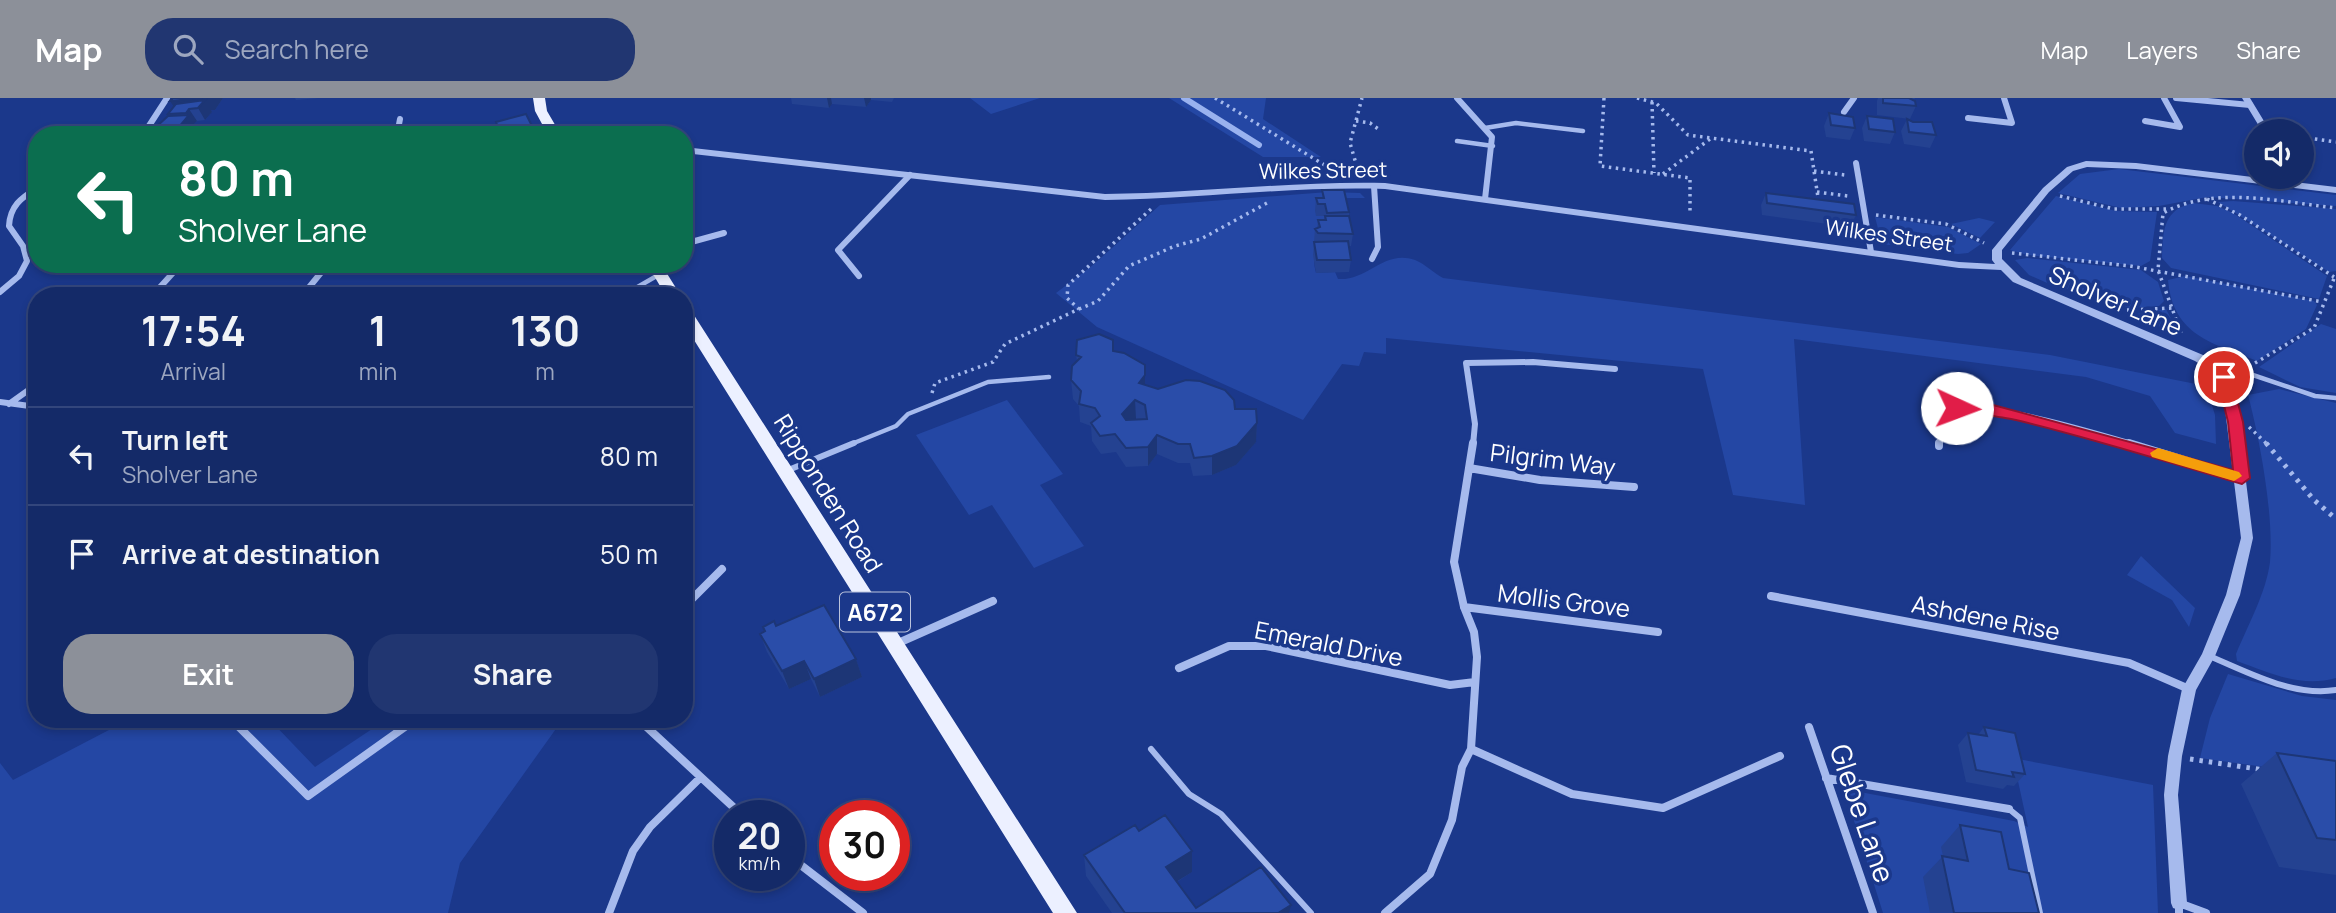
<!DOCTYPE html>
<style>
:root{--surface:#142a68;--page:#213671;--text:#f1f3f6;--muted:#9da7c0;--line:#33467c;--accent:#8c9099}
body{margin:0;font-family:Manrope,sans-serif;background:var(--page);color:var(--text);height:100vh;display:flex;flex-direction:column;font-size:26px;white-space:nowrap}
*{box-sizing:border-box;margin:0}
p{font-size:23px;color:var(--muted)}
.icon{flex:none;width:38px;height:38px;fill:none;stroke:currentColor;stroke-width:2;stroke-linecap:round;stroke-linejoin:round}
.map{position:relative;flex:1;overflow:hidden}
.panel{position:absolute;left:28px;top:189px;width:665px;height:441px;display:flex;flex-direction:column;background:var(--surface);border-radius:28px;box-shadow:0 4px 10px #0003,0 0 0 2px var(--line)}
.panel>*{flex:none}
.guide{position:absolute;left:28px;top:28px;width:665px;height:147px;border-radius:28px;box-shadow:0 4px 10px #0003,0 0 0 2px var(--line);background:#0b6e4f;color:#fff;overflow:hidden}
.buttons{position:absolute;left:2244px;top:21px;display:grid;gap:14px}
.buttons a{display:grid;place-items:center;width:70px;height:70px;border-radius:50%;background:var(--surface);box-shadow:0 4px 10px #0003,0 0 0 2px var(--line);font-size:35px}
.speed{position:absolute;left:714px;top:702px;display:flex;gap:14px;font-size:35px;font-weight:700;text-align:center}
.speed>*{display:grid;place-content:center;width:91px;height:91px;border-radius:50%;background:var(--surface);box-shadow:0 4px 10px #0003,0 0 0 2px var(--line);line-height:1}
.speed small{font-size:18px;font-weight:400}
.speed .limit{border:10px solid #d22;background:#fff;color:#111}
.pin{position:absolute;display:grid;place-items:center;width:60px;height:60px;color:#fff;margin:-30px;border:4px solid #fff;border-radius:50%;box-shadow:0 2px 7px #0007}
.me{position:absolute;width:77px;margin:-38px;rotate:92deg;stroke-linejoin:round;filter:drop-shadow(0 0 5px #0008)}
.turn{display:flex;align-items:center;gap:24px;height:147px;padding:0 35px;font-size:32px}
.turn .icon{width:91px;height:91px;stroke-width:2.5}
.turn b{display:block;font-size:49px;line-height:60px}
.eta{display:flex;justify-content:space-evenly;align-items:center;height:119px;text-align:center}
.eta b{font-size:42px;font-weight:700;line-height:49px}
.action{display:flex;gap:14px;margin-top:auto;padding:14px 35px}
.action a{flex:1;height:80px;border-radius:28px;background:var(--accent);color:#fff;font-size:28px;font-weight:700;line-height:80px;text-align:center}
.action a+a{background:var(--page);color:var(--text)}
ul{padding:0;list-style:none}
li{display:flex;align-items:center;gap:21px;height:98px;padding:0 35px;border-top:2px solid var(--line)}
li div{flex:1}
li b{display:block;font-size:26px}
li em{font-style:normal}
header{display:flex;align-items:center;gap:42px;box-sizing:border-box;height:98px;padding:0 35px;background:var(--accent);color:#fff}
header strong{font-size:33px}
nav{display:flex;gap:38px;margin-inline-start:auto;font-size:24px}
.search{width:490px;height:63px;background:var(--page);display:flex;align-items:center;gap:18px;box-sizing:border-box;padding:0 24px;border-radius:28px;color:var(--muted);font-size:26px}
.map>svg:first-child{display:block}
</style>
<header>
<strong>Map</strong>
<div class="search"><svg class="icon" aria-label="search" viewBox="0 0 24 24"><circle cx="10" cy="10" r="6"/><path d="M15 15l6 6"/></svg>Search here</div>
<nav><a>Map</a><a>Layers</a><a>Share</a></nav>
</header>
<div class="map">
<svg width="2336" height="815" viewBox="0 0 2336 815">
<rect width="100%" height="100%" fill="#1b388b"/>
<path fill="#2447a4" d="M970,0H1040L991,16Z
M1169,0H1266L1263,21L1321,59H1263Z
M2119,71L2336,97V108L2207,99L2159,108L2121,110L2058,95L2080,76Z
M1328,94L1360,95L1365,100H1332L1316,118H1324C1327,138 1308,146 1316,175L1335,174L1338,181C1368,183 1384,151 1415,162C1425,166 1434,175 1443,180L2050,257L2206,288L2215,317L2216,346L2175,335L2150,298L2086,279L1794,241L1805,407L1733,397L1703,271L1386,240V256L1364,254L1359,268L1342,266L1303,322L1097,229L1056,195L1093,167L1160,107Z
M2056,98L2116,113L2157,114L2150,163L2141,168L2028,157L2010,152Z
M2233,103L2336,111V173L2329,174L2218,104Z
M2193,105L2217,108L2233,115L2327,178L2319,201L2171,170L2162,160C2163,132 2163,112 2193,105Z
M1875,119L1948,129L1981,146L1968,155L1958,156L1882,146Z
M1979,120L1995,124L1980,140L1951,126Z
M2027,160L2141,172L2158,184L2164,203L2159,208L2129,210L2109,201L2054,188L2029,177L2015,162Z
M2185,178L2314,203L2317,207L2306,231L2257,263C2213,245 2173,238 2168,182Z
M2166,211L2178,234L2174,237L2137,216Z
M2321,226L2336,231V295L2300,289L2259,269Z
M2279,291L2336,305V580C2301,590 2270,575 2237,563L2236,556C2248,527 2266,495 2270,464C2274,418 2260,342 2248,297Z
M1007,302L1063,376L1040,387L1084,448L1034,470L992,407L969,417L916,337Z
M2141,458L2195,510L2189,529L2172,502L2127,477Z
M2228,576L2302,598L2336,602V679L2200,660L2210,620Z
M130,621H269L315,669L387,621H563L460,765L448,815H0V665L13,682Z
M2013,660L2153,687L2158,815H1883L1844,691L2014,723L2028,729Z"/>
<g fill="none" stroke-linecap="round" stroke-linejoin="round">
<path stroke="#99b2ef" stroke-width="6" d="M1184,0L1259,47"/>
<path stroke="#a6baed" stroke-width="3.5" stroke-dasharray="2.5 4.5" stroke-linecap="butt" d="M1215,0L1331,71L1341,72
M1604,0L1600,68L1690,80V116
M1637,0L1656,5L1688,37L1811,53L1819,106
M1652,4L1654,75
M1356,23L1370,25L1381,33
M2301,39L2336,44
M1814,73L1845,77
M1359,76L1350,45L1362,0
M1663,76L1710,41
M1817,94L1848,98
M2060,98L2114,111H2168
M2207,101L2240,117L2334,179
M1876,117L1946,126L1984,145
M2012,155L2130,168L2323,204
M1079,211L1098,203L1129,168L1175,148L1201,141L1267,105
M2127,212L2172,210
M2181,235L2158,172L2163,115C2215,87 2280,104 2336,110
M2255,265L2314,230L2335,178
M932,295L935,285L993,264L1005,246L1079,211L1067,200L1068,187L1151,111
M2249,329L2268,347"/>
<path stroke="#a6baed" stroke-width="5" stroke-dasharray="3.5 6" stroke-linecap="butt" d="M2266,345L2314,402L2336,421
M2190,661L2264,672"/>
<path stroke="#a6baed" stroke-width="4.5" d="M1485,30L1516,25L1583,33
M1457,43L1493,48
M622,198L660,176
M2224,279L2241,273L2315,298L2336,300
M849,347L896,328L908,316L988,284L1049,279"/>
<path stroke="#a6baed" stroke-width="6" d="M786,373L854,345
M2209,558C2248,574 2292,599 2336,592
M1151,651L1189,696L1221,716L1311,815
M2009,711L2020,720L2040,815"/>
<path stroke="#a6baed" stroke-width="6" d="M1457,0L1492,39L1485,101
M2176,0L2250,7
M1844,14L1854,0
M1968,20L2012,25L2004,0
M2145,23L2180,29L2164,0
M143,37L167,0
M397,37L400,21
M1856,65L1871,154
M684,146L724,135
M1372,161L1378,149L1374,88
M859,178L838,152L910,77
M161,191L219,198
M0,194L19,178L27,163L23,148L9,128C10,108 21,100 37,90
M152,198L181,166
M302,198L328,166
M0,304L37,309
M9,306L37,286
M1473,347L1475,326L1466,265L1533,264L1615,271
M1939,347L1946,316C1972,296 2102,338 2136,347"/>
<path stroke="#a6baed" stroke-width="8" d="M2129,345L2240,379
M1939,348V345
M1469,370L1540,382L1634,389
M1771,498L2129,565L2189,591
M684,509L722,471
M1464,509L1658,534
M896,546L993,503
M1179,570L1229,548H1266L1450,587L1475,584
M231,621L308,698L416,621
M638,621L743,718
M1809,629L1873,815
M1471,651L1572,696L1663,710L1780,658
M1826,680L2009,711
M789,758L863,815
M609,815L633,753L650,729L700,680
M1385,815L1430,776L1452,722L1462,669L1471,651L1477,559L1474,534L1464,509L1454,464L1473,345
M2179,815V805L2206,815"/>
<path fill="#a6baed" fill-rule="evenodd" d="M2242,0H2250L2270,33H2262Z
M684,49L1105,96C1199,95 1291,83 1385,85L1959,164L1995,166L1992,162V152L2043,90L2067,69L2086,63L2136,65L2336,89V95L2136,71L2087,69L2073,73L2049,94L2002,152V161L2021,180L2203,257L2221,269L2234,286L2253,440L2240,497L2215,558L2196,592L2182,658L2178,697L2187,805L2185,810L2179,812L2173,810L2171,805L2164,697L2168,658L2182,591L2202,556L2226,497L2241,440L2222,287L2213,275L2195,263L2013,184L2001,172L1959,170L1385,91C1291,88 1199,101 1105,102L684,55Z"/>
<path fill="#ecf0ff" fill-rule="evenodd" d="M533,0H545L547,13L561,37H548L535,13Z
M647,166H661L681,198H666Z
M684,209L692,214L1077,815H1053L684,226Z"/>
</g>
<path fill="#244291" d="M173,0H223L215,12H211L212,14L205,22L197,23L194,26L197,30L191,37H159L155,30L170,18L168,16L174,9Z
M295,0H319L296,2Z
M791,0H894L892,4L871,2L866,9L832,6L829,10L792,6Z
M1878,0H1915L1914,2L1916,8L1910,21L1877,17V3Z
M1829,15L1855,30L1850,42L1826,39L1824,28Z
M1867,18L1895,34L1890,46L1864,43L1862,30Z
M1907,21L1936,37L1930,50L1904,46L1901,33Z
M1322,92L1349,114V118L1353,136L1351,148H1348L1351,162L1349,174L1316,175L1313,157L1315,131H1317L1318,122H1324V118H1316L1315,113L1316,100H1322Z
M1766,95L1856,117L1850,129L1762,117L1761,107Z
M1113,253L1146,287L1158,291L1235,311L1257,325L1256,344L1236,367L1212,377L1193,378L1190,365H1178L1157,356L1148,368L1126,369L1116,354L1101,356L1092,343L1091,328L1080,324L1079,308L1073,301L1071,282L1077,263L1076,257Z
M776,528L856,561L862,579L820,599L811,581L789,591L767,554L760,536Z
M1984,629L2025,676L2014,688L2007,687L2003,691L1966,684L1958,647L1968,635L1978,637Z
M2277,655L2336,663V777L2279,769L2241,686Z
M1960,727L2009,771L2039,815H1930L1923,779L1943,758L1941,749Z
M1139,733L1192,753V774L1177,784L1196,810L1289,815H1112L1086,778L1084,757Z"/>
<path fill="#1d3676" d="M202,0H223L215,12H211L212,14L205,22L198,10L189,11L197,23L194,26L197,30L191,37H184L179,29L188,18L186,15H178L170,3Z
M827,0H831L832,6L829,10Z
M864,0H871V2L866,9Z
M1145,267V296L1139,285Z
M1135,302L1136,321L1122,334V316Z
M1257,325L1256,344L1236,367L1212,377V358Z
M1157,337V356L1148,368V349Z
M856,561L862,579L820,599L814,581Z
M804,563L811,581L789,591L782,573Z
M1192,753V774L1166,790V769Z
M1291,807L1289,815H1280V814Z"/>
<path fill="#2a4da9" stroke="#1d3676" stroke-width="2" fill-rule="evenodd" d="M173,0H202L170,3Z
M1883,0H1909L1915,3L1916,8L1883,5Z
M205,2L198,10L189,11L186,15L168,16L176,6Z
M1829,15L1853,19L1855,30L1831,27Z
M526,16L535,34L524,37H501L496,24Z
M189,17L179,29L155,30L168,18Z
M1867,18L1893,21L1895,34L1869,31Z
M1907,21L1913,24H1932L1936,37L1909,34Z
M1322,92H1344L1349,114L1327,115L1325,106H1318L1316,100H1324Z
M1766,95L1854,106L1856,117L1767,105Z
M1325,118H1349L1353,136L1318,135L1315,131L1320,129L1318,122H1326Z
M1348,143L1351,162H1317L1314,144Z
M1099,236L1113,242V253L1124,255L1145,267V277L1139,285L1158,291L1186,282L1200,283L1225,292L1234,302L1235,311H1256L1257,325L1237,348L1212,358L1194,360L1190,346H1178L1157,337L1148,349L1126,350L1115,336L1100,338L1091,325L1100,318L1095,310L1079,306L1081,293L1071,282L1072,268L1081,259L1076,257L1077,242ZM1135,302L1145,307L1147,321L1126,322L1122,316Z
M824,507L856,561L814,581L804,563L782,573L760,536L765,533L763,529L774,523L776,528Z
M1984,629L2015,635L2025,676L2012,674L2014,679L1976,672L1968,635L1987,638Z
M2277,655L2336,663V742L2317,740Z
M1165,717L1192,753L1166,769L1196,810L1261,769L1291,807L1280,814L1281,815H1125L1084,757L1135,727L1139,733Z
M1960,727L2001,734L2009,771L2029,775L2039,815H1954L1942,758L1968,763Z"/>
<path fill="#e11d48" stroke="#92132f" stroke-width="2" d="M2224,274L2231,279L2243,324L2250,380L2242,386C2167,364 2092,340 2016,322C2004,319 1952,313 1949,310L1957,305L1982,304L2233,372L2228,324L2217,279Z"/>
<path fill="#f59e0b" d="M2158,350L2239,374L2242,378L2234,383L2152,359L2150,355Z"/>
<g text-anchor="middle" dominant-baseline="central" stroke-width="7" stroke-linejoin="round" paint-order="stroke">
<g font-size="21" fill="#fff" stroke="#1b388b">
<text transform="translate(1323 72) rotate(-1)">Wilkes Street</text>
<text transform="translate(1889 137) rotate(8)">Wilkes Street</text>
</g>
<rect fill="#1b388b" stroke="#bbc3dc" stroke-width="2" x="840" y="494.5" width="70" height="39" rx="5"/>
<g font-size="23" font-weight="bold" fill="#fff">
<text x="875" y="514">A672</text>
</g>
<g font-size="24" fill="#fff" stroke="#1b388b">
<text transform="translate(2116 202) rotate(23)">Sholver Lane</text>
<text transform="translate(1553 361) rotate(7)">Pilgrim Way</text>
<text transform="translate(829 395) rotate(58)">Ripponden Road</text>
<text transform="translate(1564 502) rotate(7)">Mollis Grove</text>
<text transform="translate(1986 519) rotate(11)">Ashdene Rise</text>
<text transform="translate(1329 545) rotate(11)">Emerald Drive</text>
</g>
<g font-size="28" fill="#fff" stroke="#1b388b">
<text transform="translate(1863 715) rotate(71)">Glebe Lane</text>
</g>
</g>
</svg>
<div class="buttons">
<a><svg class="icon" aria-label="sound" viewBox="0 0 24 24"><path d="M4 9h4l5-4v14l-5-4H4zM17 9q2 3 0 6"/></svg></a>
</div>
<div class="speed"><div>20<small>km/h</small></div><div class="limit">30</div></div>
<div class="pin" style="left:2224px;top:279px;background:#d93025"><svg class="icon" aria-label="arrive" viewBox="0 0 24 24"><path d="M6 21V4h12l-3 4 3 4H6"/></svg></div>
<svg class="me" style="left:1957px;top:310px" viewBox="-20 -20 40 40"><circle r="19" fill="#fff"/><path d="M0-13L10 11 0 6-10 11z" fill="#e11d48"/></svg>
<div class="guide">
<div class="turn"><svg class="icon" aria-label="left" viewBox="0 0 24 24"><path d="M17 20v-9H6M10 6l-5 5 5 5"/></svg><div><b>80 m</b>Sholver Lane</div></div>
</div>
<section class="panel">
<div class="eta">
<div><b>17:54</b><p>Arrival</p></div>
<div><b>1</b><p>min</p></div>
<div><b>130</b><p>m</p></div>
</div>
<ul>
<li><svg class="icon" aria-label="left" viewBox="0 0 24 24"><path d="M17 20v-9H6M10 6l-5 5 5 5"/></svg><div><b>Turn left</b><p>Sholver Lane</p></div><em>80 m</em></li>
<li><svg class="icon" aria-label="arrive" viewBox="0 0 24 24"><path d="M6 21V4h12l-3 4 3 4H6"/></svg><div><b>Arrive at destination</b></div><em>50 m</em></li>
</ul>
<div class="action"><a>Exit</a><a>Share</a></div>
</section>
</div>
